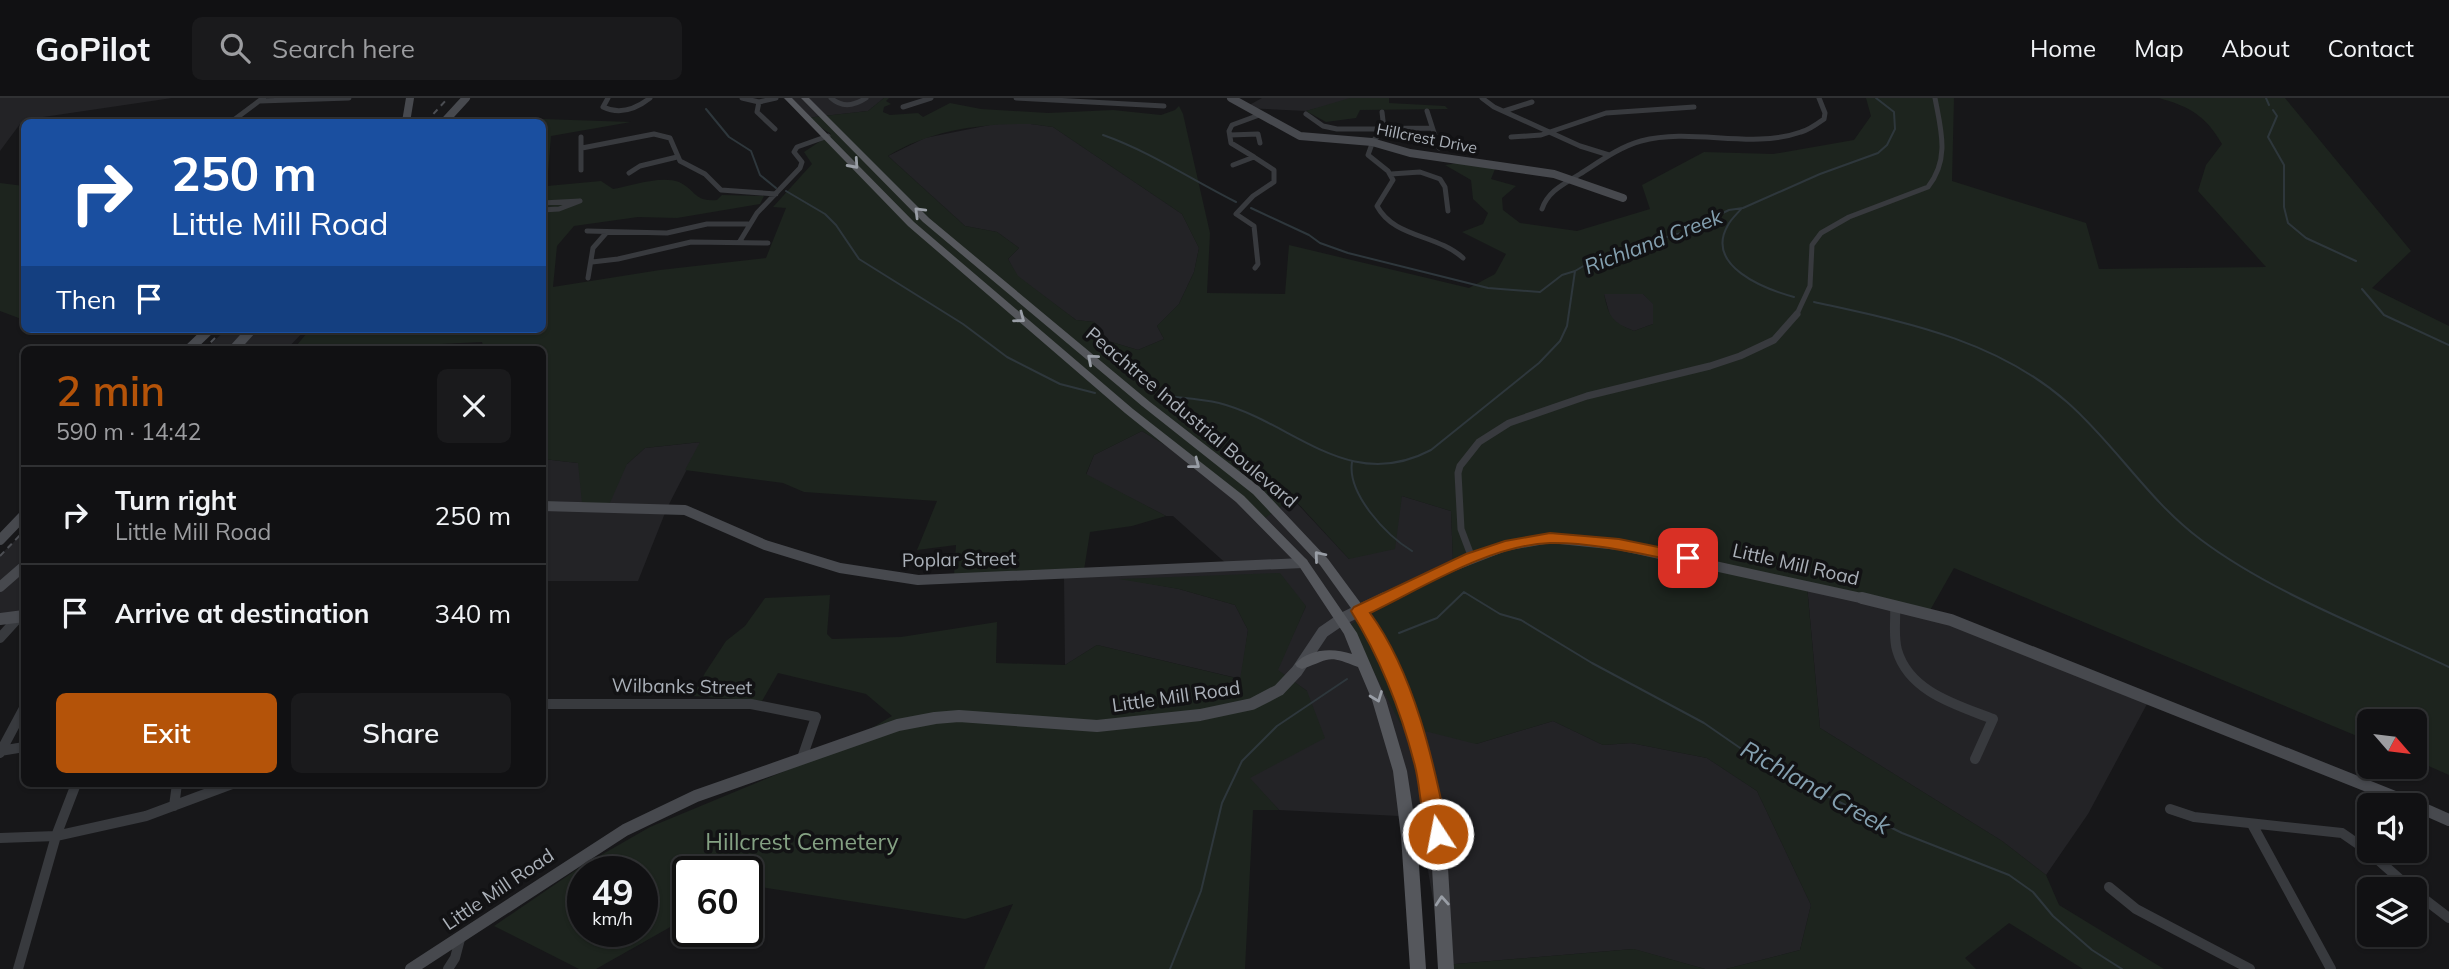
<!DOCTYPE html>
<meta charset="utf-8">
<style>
:root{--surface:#111113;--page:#1a1a1c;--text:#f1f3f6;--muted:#9c9da0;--line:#303133;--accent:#b45309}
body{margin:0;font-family:Mulish,sans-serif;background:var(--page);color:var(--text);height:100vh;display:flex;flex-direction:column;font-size:26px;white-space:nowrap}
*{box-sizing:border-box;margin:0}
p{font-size:23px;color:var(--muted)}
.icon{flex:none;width:38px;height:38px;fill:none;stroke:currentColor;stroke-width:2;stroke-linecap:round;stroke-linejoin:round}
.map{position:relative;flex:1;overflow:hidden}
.details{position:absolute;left:21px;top:248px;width:525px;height:441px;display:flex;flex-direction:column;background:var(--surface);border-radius:10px;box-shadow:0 2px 5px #0004,0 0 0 2px var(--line)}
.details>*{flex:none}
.guide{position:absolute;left:21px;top:21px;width:525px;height:214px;border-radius:10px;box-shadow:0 2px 5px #0004,0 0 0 2px var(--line);background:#1a4fa0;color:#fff;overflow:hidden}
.needle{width:46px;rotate:118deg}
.fabs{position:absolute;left:2357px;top:611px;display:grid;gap:14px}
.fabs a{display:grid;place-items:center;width:70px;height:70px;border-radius:10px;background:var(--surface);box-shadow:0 2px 5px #0004,0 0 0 2px var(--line);font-size:35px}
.speed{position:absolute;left:567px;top:758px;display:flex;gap:14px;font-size:35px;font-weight:700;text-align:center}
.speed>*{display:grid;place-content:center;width:91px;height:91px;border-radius:50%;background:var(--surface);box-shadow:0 2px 5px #0004,0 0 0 2px var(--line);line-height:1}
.speed small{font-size:18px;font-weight:400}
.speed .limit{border:4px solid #111;border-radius:10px;background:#fff;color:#111}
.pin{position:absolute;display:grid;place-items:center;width:60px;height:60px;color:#fff;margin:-30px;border-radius:14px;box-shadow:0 4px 10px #0006}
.me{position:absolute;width:77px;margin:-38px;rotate:349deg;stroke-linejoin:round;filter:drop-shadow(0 0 5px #0008)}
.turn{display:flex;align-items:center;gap:24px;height:147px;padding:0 35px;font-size:32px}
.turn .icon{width:91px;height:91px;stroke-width:2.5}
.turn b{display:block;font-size:49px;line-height:60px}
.then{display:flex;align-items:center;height:66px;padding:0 35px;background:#0003;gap:14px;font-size:26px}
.round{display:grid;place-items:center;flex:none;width:74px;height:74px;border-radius:10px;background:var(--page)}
.headline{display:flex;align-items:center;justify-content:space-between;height:119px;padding:0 35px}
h1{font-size:42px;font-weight:600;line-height:52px;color:var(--accent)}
.action{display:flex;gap:14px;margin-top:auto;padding:14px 35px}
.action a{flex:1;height:80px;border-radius:10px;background:var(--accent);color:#fff;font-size:28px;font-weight:600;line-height:80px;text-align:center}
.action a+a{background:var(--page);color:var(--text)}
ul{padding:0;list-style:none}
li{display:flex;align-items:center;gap:21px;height:98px;padding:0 35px;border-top:2px solid var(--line)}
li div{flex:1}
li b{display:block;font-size:26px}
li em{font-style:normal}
header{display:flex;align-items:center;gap:42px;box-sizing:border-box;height:98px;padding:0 35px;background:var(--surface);border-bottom:2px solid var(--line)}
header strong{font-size:33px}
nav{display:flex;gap:38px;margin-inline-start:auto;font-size:24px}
.search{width:490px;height:63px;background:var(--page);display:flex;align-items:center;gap:18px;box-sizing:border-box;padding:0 24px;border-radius:10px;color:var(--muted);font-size:26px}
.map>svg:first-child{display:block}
</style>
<header>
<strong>GoPilot</strong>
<div class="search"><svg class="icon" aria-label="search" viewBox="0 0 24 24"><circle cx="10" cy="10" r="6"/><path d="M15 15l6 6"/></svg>Search here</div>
<nav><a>Home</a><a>Map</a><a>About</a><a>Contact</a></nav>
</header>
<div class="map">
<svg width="2449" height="871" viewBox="0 0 2449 871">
<rect width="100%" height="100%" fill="#171719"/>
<path fill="#232326" d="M0,0H172L23,22L0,53Z
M783,0H884L868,13L806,20Z
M1262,0H1350V2L1306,13L1244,10Z
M1031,26L1053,29L1182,116L1199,150L1194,174L1179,206L1157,228L1164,241L1138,252L1108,243L1094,224L1076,222L1017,178L1008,161L1019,150L997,134L965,128L888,58L925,40L995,26Z
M1604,196H1643L1653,205V226L1634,233L1617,226L1610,218Z
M227,231H306L286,252H204Z
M1142,333L1177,354L1292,400L1349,461L1402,398L1451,413L1453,463L1396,498L1476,646L1553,623L1603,647L1631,645L1707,660L1757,693L1811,807L1800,852L1726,871H1705L1633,851L1444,867L1419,719L1279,712L1249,680L1307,593L1277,572L1306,508L1124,481L1179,491L1235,507L1248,532L1241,581L1097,547L1065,567L1064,480L1230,469L1173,418H1166L1086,377L1094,357Z
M701,344L667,410L638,483H543V361L578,365L627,366L645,350Z
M24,434V516L0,527V457Z
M1807,487L1929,515L2147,606L2088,716L2046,777L2002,743L1820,630Z"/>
<path fill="#1d241e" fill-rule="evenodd" d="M884,0H889L886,3L891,6L884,9L883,14L890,17L918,15L923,19L950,5L981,11L1048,15L1113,12L1161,17L1175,12L1179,8L1183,16L1210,135L1207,195L1285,196L1289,147L1469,190L1495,176L1506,156L1462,134L1483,126L1488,115L1473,101L1471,82L1445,67L1459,65L1495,71L1491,81L1516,88L1502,100L1503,112L1520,125L1577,133L1650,111L1642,87L1704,54L1773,56L1854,42L1871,18L1866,0H1954L1952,83L2086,125L2099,171L2266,169L2198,93L2206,67L2222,46C2205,17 2190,9 2159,0H2285L2411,153L2372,190L2449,228V677L2415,662V623H2370L2369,643L1954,470L1929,514L1807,488L1820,630L2002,743L2046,777L2059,807L2164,871H2083L2009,825L1965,860L1976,871H1726L1800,852L1811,807L1757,693L1707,660L1631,645L1603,647L1553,623L1476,646L1401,627L1350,527L1453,463L1451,413L1402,398L1395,451L1349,461L1293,400L1265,420L1177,354L1142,333L1094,357L1086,376L1166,418L1132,428L1090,434L1084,472L954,477L956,447L917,452L937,403L804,394L783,385L685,372L700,344L645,350L627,366L609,407L582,405L578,365L543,361L542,252H484L482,244L399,248L395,252H293L310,231H542L543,21L631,24L551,38L547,88L601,83L613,91C632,88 660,77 679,84C696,92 694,104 717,102L722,97L764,98L760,106L677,120L638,119L574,128L557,148L553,189L660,172L766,160L786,110L773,109L812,66L804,54L831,36L806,20L868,13ZM1031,26L1053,29L1182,116L1199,150L1194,174L1179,206L1157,228L1164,241L1138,252L1108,243L1094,224L1076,222L1018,178L1008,161L1019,150L997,134L965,128L888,58C929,32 983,25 1031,26ZM1604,196H1643L1653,206V226L1634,233C1612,224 1609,219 1604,196Z
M1350,0H1389V5L1445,8L1448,11L1360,12L1356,20L1326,24L1306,13Z
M0,85L24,88V222L0,213Z
M1280,475L1306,508L1278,572L1307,593L1325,640L1250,680L1279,712H1253L1245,871H984L1013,806L965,821L747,787V774H688V819L596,871H579L494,828L582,768L650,729L833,653L892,618L866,596L778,575L762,603L693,598L705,575L726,543L745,528L765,500L830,497L827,536L832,541L901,539L997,524L996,565L1065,567L1097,547L1240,581L1248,532L1235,507L1179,491L1119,481ZM583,774H642V833H583Z
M1634,851L1705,871H1444V867Z"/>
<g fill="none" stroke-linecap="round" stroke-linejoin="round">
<path stroke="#2e373c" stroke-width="2" d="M2266,0L2269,7
M706,11L729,39L751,53L760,77L776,90
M2273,12L2277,18L2268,39L2284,67V109L2288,125L2306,140L2356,163
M1103,37C1149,53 1192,82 1236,104
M786,93L825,116L836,127L859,161L963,226L1007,259L1060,286L1095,295
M1251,110L1309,137L1320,145L1348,155L1488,190L1540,194L1562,177L1575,173
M1742,110C1738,115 1731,121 1728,127C1704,168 1765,191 1794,199
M2362,191L2384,217L2449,247
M1814,204C1904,224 1995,241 2067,304C2115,346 2148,402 2200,441C2270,494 2368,531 2449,569
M1165,298C1182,300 1202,301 1219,305C1293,324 1348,396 1431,352L1539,265L1560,243L1567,228L1575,173L1602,157L1681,135L1729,112L1743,110L1820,76L1878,55L1887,47L1895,31L1894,14L1876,0
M1352,364C1347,396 1386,437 1412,453
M1399,535L1437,520L1464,494L1500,516L1521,522L1592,565L1704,625L1756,661L1789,679L1902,735L2009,777L2033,794L2053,818L2092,852L2122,871
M1170,871L1201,793L1222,705L1242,663L1277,628L1347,581"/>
<path stroke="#383a3e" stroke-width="5" d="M608,0L603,9C620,17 636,11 650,0
M742,0L759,4L776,0
M831,0C842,10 854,8 866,0
M1016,0L1164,8
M1482,0L1494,9L1580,48L1609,57
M260,3L349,0
M759,4L757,14L775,31
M903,9L931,0
M1427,13L1439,50
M1504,13L1532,4
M1382,14L1384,31L1373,43L1368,57L1388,73L1393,82L1377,108C1394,140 1437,136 1463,160
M1306,16L1323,28L1337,31L1432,30
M231,24L263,0
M1230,37L1258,36L1260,45
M581,39V72
M1511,39L1541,37L1606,15L1694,9
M582,50L654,36L670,40L680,63L705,76L721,92L776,96
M1254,59L1274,72V84L1253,98L1236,116L1254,128L1258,166L1255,170
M1233,67L1254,59L1231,45L1229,33L1232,27L1262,16
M629,75L640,68L677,59
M1391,76L1420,74L1440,81L1445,89L1448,113
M542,105L580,103
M1542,111C1548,93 1564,86 1580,76C1599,64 1619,49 1641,43C1693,29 1750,52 1801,34C1809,32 1817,26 1824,21L1825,15L1819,0
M542,112L559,111L580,103
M587,133L667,135L707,126H748
M740,143L757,115L800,70L802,64L794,54L797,49L828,38
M592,164L618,161L691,144L768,145
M588,180L593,150L607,134
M1796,218L1810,188L1812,147L1821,135L1849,119L1928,89C1950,61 1941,32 1935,0"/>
<path stroke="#383a3e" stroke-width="7" d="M1472,460L1461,431L1458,375L1460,368L1479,344L1509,325L1587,298L1710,268L1740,258L1774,242L1797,216"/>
<path stroke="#383a3e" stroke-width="10" d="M1895,508C1896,522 1893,538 1897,552C1909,594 1957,607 1993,621L1975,661
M0,540L20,518
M542,606H751L816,619L802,660
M0,653L24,649
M0,655L24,610
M174,708L177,686
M2170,711L2194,719L2342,735L2368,753L2411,791
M2253,728L2331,871
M0,740L56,738L146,718L232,686
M2109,789L2136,811L2250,871
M2415,794L2449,820
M18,871L56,738L76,686
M448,871L455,860L460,841"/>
<path stroke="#47494e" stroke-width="8" d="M1231,0L1300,38L1372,44L1410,55L1554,76L1623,100
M406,24L410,0
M444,24L466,0"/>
<path stroke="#47494e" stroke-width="10" d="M188,252L210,231
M233,252L252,231
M542,408L685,412L765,447L840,470L918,482L1303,465
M0,442L24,417
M0,489L24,468
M1382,502L1443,472L1505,448L1550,440L1619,447L1870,502"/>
<path stroke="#47494e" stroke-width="12" d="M1862,500L1951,522L2415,707
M0,521L24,518
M2415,707L2449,722
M411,871L625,732L696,698L898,627L935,620L959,618L1097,628L1200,617L1252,606L1279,592L1297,573L1323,534L1342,521L1385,500"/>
<path fill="#55575c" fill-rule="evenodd" d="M784,0H792L914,124L1133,311L1244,398L1307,462L1357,535L1386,602L1407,673L1417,738L1426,871H1410L1401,738L1393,673L1372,602L1358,569C1326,556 1331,561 1302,571L1297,569L1295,566C1310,550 1333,550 1352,556L1344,536L1299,468L1236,404L1125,315L908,128Z
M801,0H809L929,120L1150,304L1261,390L1328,461L1379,530L1420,627L1432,670L1446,736L1454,871H1438L1430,736L1418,670L1406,627L1366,531L1320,467L1253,396L1142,308L923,124Z"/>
<path stroke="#4c4e53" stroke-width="2" stroke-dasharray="6 5" stroke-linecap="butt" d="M426,24L448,0
M203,252L224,231
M0,458L24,433"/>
</g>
<defs><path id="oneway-chevron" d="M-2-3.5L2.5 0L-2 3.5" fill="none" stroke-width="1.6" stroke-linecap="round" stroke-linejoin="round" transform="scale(1.75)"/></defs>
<g stroke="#999ea6">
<use href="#oneway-chevron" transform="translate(854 66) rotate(48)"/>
<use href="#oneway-chevron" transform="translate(919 114) rotate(-135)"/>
<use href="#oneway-chevron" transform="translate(1020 220) rotate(37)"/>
<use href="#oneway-chevron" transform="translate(1092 261) rotate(-139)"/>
<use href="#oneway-chevron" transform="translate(1195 366) rotate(38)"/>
<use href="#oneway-chevron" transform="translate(1319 458) rotate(-130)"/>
<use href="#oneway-chevron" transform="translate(1377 599) rotate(69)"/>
<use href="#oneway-chevron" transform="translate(1442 803) rotate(-94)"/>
</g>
<path fill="#b45309" stroke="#753606" stroke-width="2" d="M1550,435L1619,441L1688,455L1697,460L1688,465C1645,457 1594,444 1550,445C1490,447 1424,489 1370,515C1414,575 1434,664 1448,736L1445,742L1438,745L1431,742C1420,721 1421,691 1415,668C1401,613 1381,561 1351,513L1354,509L1466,456L1505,443Z"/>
<g text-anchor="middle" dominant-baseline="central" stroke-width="7" stroke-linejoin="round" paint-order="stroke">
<g font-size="16" fill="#aab0b8" stroke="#121214">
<text transform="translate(1427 40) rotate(11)">Hillcrest Drive</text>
</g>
<g font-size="19" fill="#aab0b8" stroke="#121214">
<text transform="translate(1192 319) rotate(40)">Peachtree Industrial Boulevard</text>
<text transform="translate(959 461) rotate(-1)">Poplar Street</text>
<text transform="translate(1796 466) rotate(13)">Little Mill Road</text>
<text transform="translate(682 588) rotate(1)">Wilbanks Street</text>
<text transform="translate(1176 598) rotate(-8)">Little Mill Road</text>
<text transform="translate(498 791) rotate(-34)">Little Mill Road</text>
</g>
<g font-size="21" font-style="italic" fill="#84a0b0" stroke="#121214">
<text transform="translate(1653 143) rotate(-21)">Richland Creek</text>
</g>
<g font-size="23" fill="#84a183" stroke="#121214">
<text x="802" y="743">Hillcrest Cemetery</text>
</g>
<g font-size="24" font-style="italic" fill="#84a0b0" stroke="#121214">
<text transform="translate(1816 689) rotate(29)">Richland Creek</text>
</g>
</g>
</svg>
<div class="fabs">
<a><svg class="needle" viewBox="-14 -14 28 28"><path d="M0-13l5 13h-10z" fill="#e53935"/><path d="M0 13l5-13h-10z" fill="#9c9da0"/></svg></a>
<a><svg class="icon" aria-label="sound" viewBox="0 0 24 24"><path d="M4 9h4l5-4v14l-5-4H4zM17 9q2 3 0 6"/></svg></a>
<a><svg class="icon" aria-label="layers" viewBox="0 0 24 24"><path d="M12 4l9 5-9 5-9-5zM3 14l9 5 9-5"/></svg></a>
</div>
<div class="speed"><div>49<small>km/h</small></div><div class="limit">60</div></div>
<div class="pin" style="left:1688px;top:460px;background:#d93025"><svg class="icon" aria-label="arrive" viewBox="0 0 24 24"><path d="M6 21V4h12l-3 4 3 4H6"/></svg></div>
<svg class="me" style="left:1438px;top:736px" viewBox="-20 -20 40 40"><circle r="17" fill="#b45309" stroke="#fff" stroke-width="3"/><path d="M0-11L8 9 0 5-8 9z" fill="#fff"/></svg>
<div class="guide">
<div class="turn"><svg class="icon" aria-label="right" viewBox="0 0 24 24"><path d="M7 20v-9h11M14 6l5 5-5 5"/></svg><div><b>250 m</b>Little Mill Road</div></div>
<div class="then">Then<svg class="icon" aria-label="arrive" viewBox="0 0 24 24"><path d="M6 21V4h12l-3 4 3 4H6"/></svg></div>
</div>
<section class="details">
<div class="headline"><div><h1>2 min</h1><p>590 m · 14:42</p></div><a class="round"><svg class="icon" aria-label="close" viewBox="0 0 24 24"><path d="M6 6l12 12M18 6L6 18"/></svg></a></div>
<ul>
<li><svg class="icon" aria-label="right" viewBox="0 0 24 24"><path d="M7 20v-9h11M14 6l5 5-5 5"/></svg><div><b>Turn right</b><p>Little Mill Road</p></div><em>250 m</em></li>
<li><svg class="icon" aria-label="arrive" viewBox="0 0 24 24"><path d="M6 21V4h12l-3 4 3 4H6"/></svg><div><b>Arrive at destination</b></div><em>340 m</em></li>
</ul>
<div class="action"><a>Exit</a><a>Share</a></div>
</section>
</div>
